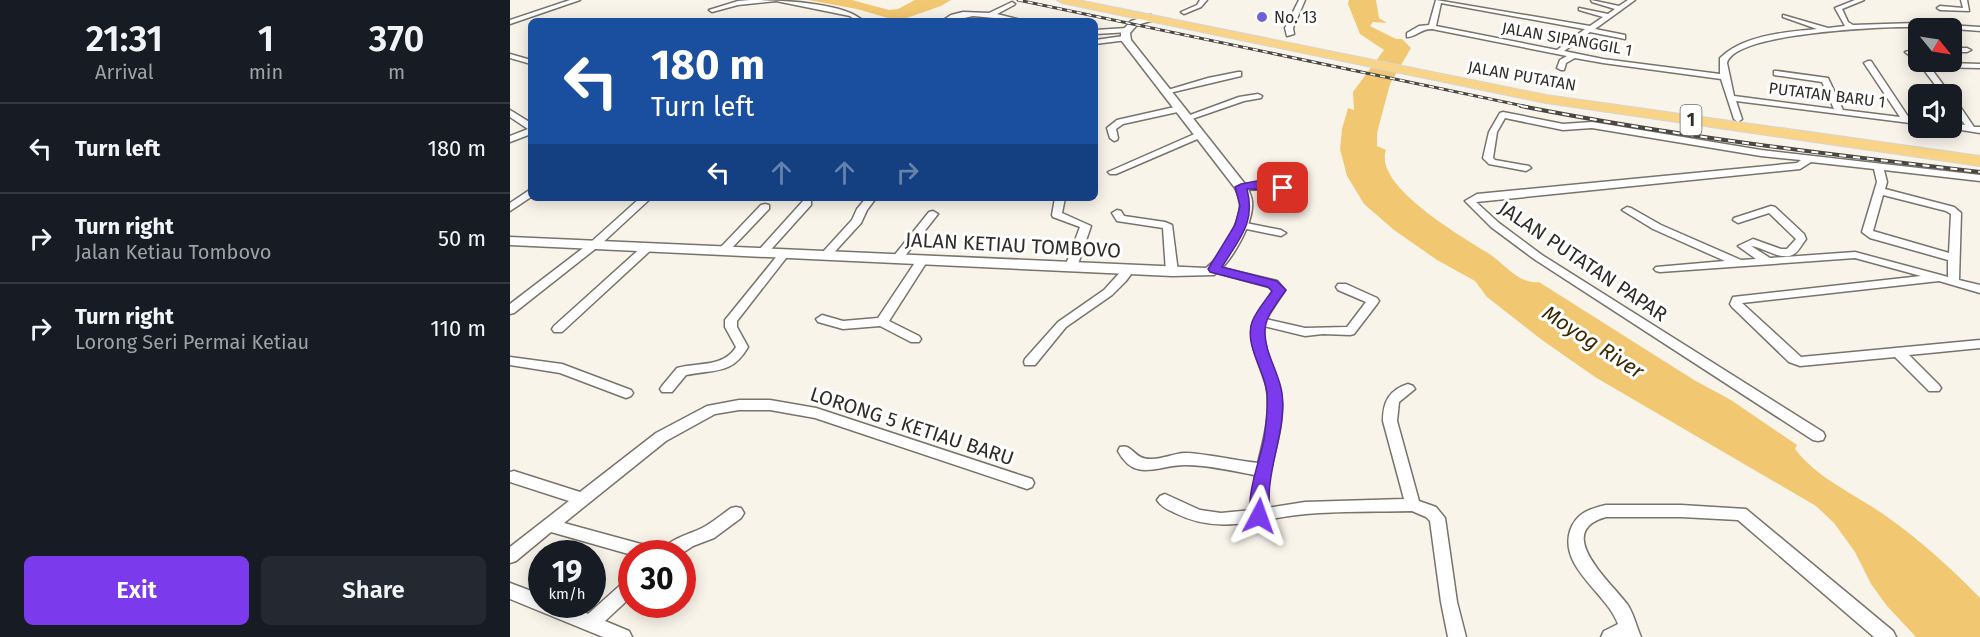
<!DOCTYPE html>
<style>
:root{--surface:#171b24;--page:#242831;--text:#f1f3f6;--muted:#9ea1a6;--line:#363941;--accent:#7c3aed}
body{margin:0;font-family:"Fira Sans",sans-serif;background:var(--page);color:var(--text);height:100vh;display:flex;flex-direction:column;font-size:22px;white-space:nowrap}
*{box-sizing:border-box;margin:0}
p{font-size:20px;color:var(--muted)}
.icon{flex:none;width:33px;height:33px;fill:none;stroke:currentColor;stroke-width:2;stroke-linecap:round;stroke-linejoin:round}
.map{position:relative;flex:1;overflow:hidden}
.side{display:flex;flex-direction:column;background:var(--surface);width:510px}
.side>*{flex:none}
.hud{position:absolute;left:18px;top:18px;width:570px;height:183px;border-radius:9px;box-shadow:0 3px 15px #0003;background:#1a4fa0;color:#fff;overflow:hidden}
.needle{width:39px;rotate:120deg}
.controls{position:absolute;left:1398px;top:18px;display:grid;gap:12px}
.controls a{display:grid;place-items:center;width:54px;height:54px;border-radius:9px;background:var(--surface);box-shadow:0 3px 15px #0003;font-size:30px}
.speed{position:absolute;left:18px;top:540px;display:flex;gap:12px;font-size:30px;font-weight:700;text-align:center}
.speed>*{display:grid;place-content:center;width:78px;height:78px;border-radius:50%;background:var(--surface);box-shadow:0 3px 15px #0003;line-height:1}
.speed small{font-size:15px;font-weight:400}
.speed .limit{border:9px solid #d22;background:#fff;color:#111}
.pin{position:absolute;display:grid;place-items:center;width:51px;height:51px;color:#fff;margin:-26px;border-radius:12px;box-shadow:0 3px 9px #0006}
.me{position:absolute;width:66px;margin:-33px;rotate:4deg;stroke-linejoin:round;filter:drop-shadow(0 0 4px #0008)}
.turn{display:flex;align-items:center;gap:21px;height:126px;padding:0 24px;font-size:27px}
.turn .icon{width:78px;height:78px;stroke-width:2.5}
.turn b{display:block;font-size:42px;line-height:51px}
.lanes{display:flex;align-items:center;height:57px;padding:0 24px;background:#0003;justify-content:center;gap:30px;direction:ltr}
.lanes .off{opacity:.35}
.eta{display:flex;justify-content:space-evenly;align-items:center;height:102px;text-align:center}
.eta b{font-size:36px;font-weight:600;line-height:42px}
.primary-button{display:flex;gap:12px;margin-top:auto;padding:12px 24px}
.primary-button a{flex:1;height:69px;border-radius:9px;background:var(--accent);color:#fff;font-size:24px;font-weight:600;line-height:69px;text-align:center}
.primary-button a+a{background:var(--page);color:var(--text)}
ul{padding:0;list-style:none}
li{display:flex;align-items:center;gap:18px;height:90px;padding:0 24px;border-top:2px solid var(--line)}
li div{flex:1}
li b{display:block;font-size:22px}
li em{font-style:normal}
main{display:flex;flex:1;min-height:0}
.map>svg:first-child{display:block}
</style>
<main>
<section class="side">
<div class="eta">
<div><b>21:31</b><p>Arrival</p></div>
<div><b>1</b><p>min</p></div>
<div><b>370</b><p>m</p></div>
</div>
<ul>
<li><svg class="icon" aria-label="left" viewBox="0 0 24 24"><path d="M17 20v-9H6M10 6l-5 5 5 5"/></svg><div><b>Turn left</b></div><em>180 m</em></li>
<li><svg class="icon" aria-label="right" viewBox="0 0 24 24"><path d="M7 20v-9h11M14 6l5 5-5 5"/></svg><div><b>Turn right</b><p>Jalan Ketiau Tombovo</p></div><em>50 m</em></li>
<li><svg class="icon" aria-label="right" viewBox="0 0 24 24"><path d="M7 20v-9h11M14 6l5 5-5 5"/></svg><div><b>Turn right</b><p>Lorong Seri Permai Ketiau</p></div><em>110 m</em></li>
</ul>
<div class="primary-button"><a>Exit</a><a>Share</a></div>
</section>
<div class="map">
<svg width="1470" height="637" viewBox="0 0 1470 637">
<rect width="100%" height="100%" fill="#f9f4ea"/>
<path fill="#f2c772" d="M298,0H342L379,10L388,9L405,0H441L431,6L388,21L347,9Z
M839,0H866L869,18L877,23L863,22L860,26L886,39H892L901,48L880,84L867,133V146L876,150C863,186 953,237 978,253C994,263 1009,285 1029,282L1184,380L1221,400L1287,445L1285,449C1307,478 1344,494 1373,514C1409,539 1440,567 1470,598V637H1406L1377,606L1361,584L1345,552L1324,523L1306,506L1085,377L1032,340L977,297L965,281L927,260L884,230L854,204L837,176L830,149L832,129L838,108L844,110L843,92L874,50L850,34L838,4Z"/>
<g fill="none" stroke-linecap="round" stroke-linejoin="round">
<g stroke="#78736b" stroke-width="3">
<path id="minor" d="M60,0H70L0,24V20Z
M240,0C267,0 335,2 353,21H346L340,16L266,1L228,5L202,12L199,10L228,1Z
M690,0H697L691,7L674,14L671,12L687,5Z
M789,0H795L783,28L784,34L777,36L775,28Z
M926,0L1080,26L1093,17L1069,10V8L1098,14L1105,9L1082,2L1081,0L1109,6L1118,0H1125L1085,29L1115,35V39L1080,32L1054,51L1093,59L1210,74V58C1233,35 1276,32 1307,29L1273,17V15L1318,28L1335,26L1325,8L1345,0H1354L1332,9L1338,22L1343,25L1406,23L1470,27V31C1445,29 1422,27 1397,27C1368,27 1224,33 1217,63L1224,96L1324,109L1312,82L1264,75V71H1267L1318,78L1333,110L1390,117L1354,63L1358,61H1361L1399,118L1408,120V124L1226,101L1232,119L1228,122L1224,119L1211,79L1093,63L1065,58L1056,63L1054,70H1051L1047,68L1050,60L1057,56L922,29C910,29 906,37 897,37V33L909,26L919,25ZM931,3L1074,29H1075L1047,50L926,26Z
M1451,0H1457L1459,11L1430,10L1427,8L1430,6L1453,8Z
M502,2L505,4L504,5L487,14L515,21L463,16L441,21H432L441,15L453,12L479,13Z
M617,28L621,30L620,32L585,34V30Z
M614,36L618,38L617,40L585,44V40Z
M1442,48H1457L1461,50L1457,52H1442Z
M1408,49V53L1405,54L1408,56V62L1470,64V68L1420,67L1440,94H1432L1408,62L1395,52Z
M0,54L21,60V64L0,58Z
M728,72H731V76L655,94L651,92L698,78Z
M748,94L752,96L751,98L734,101L679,120L672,118L729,97Z
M1442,99H1445L1464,127H1470V133L1439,128H1442V123L1455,125L1442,106Z
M669,106L672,107V111L613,124L606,129L608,138L607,140L604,141L600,138L597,128L607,120Z
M0,110L21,123V134L0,142V136L18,129L0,117Z
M993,112L1053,124L1082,122L1251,150L1470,175V181L1374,170L1377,182L1375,189L1444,207L1451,213L1449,280L1470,285V293L1429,281L1232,303L1291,357L1470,340V348L1399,355L1429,385L1431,388L1429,391H1419L1385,357L1290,366L1279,362L1222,307L1220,304L1223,297L1411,276L1345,258L1150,272L1146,271L1144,269L1146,267L1215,261L1143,229L1112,210L1117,207L1121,208L1151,225L1231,260L1246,259L1228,246L1243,239L1271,249H1277L1286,239L1259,213L1228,223L1223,220L1224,218L1261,206L1265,207L1294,234L1296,239C1293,243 1288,252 1284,254C1272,262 1253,247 1241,246L1260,258L1345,252L1438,277V260L1360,238L1352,232L1367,182L1364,169L1301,162L1290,169L966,202L989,223L1032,255L1313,432L1315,436L1313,440L1308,441L1303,440L1024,259L981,227L955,201L967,194L1287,163L1291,160L1251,156L1082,128L1053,130L995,118L987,132L983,158L985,160L1019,166L1021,168L1016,171L979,164L973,158L979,132L990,113ZM1373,195L1436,211L1441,214L1439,253L1363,231Z
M689,132L692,133V137L606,174H600L598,172Z
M761,183L790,190L792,192L787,195L761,189L731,190L726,187L731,184Z
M21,189V197L0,211V203Z
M130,198H141L89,246L4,313L0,314V304L81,242Z
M356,198H366L357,210L351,223L319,258H311L310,256L311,254L342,220L347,209Z
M545,198H555L552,213L581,226L567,267L561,270L555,267L570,227L543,217L542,215Z
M297,200L301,201V205L256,255H248L247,253L248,251L293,201Z
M255,204L259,205V209L218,252H210L209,250L210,248L251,205Z
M607,210L611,211L614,216L655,222L662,225L668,272L666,274H658L656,272L653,228L607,221L602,213Z
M423,211L428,214L391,261H383L382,259L383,257L419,212Z
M731,222L771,230L776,233L771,236L727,227L726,225L727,223Z
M138,244L142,245L143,247L142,249L52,332H44L42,329L44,326L134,245Z
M275,250L280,253L227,321V327L238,347C222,375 205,369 176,375L162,392H152L150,389L152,386L167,368C188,362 213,368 226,347L215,327V320L271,251Z
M412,257L418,260L379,321L409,336L411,339L409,342H401L370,326L333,329L308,322L306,319L312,315L333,321L368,318L408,258Z
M704,266L767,281L775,290L756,319L795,328L837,327L856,302L828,290L826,287L828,284H836L867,298L869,301L867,304L844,334L840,335L813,334L795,336L754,326C752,353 770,376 772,403C773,429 763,455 759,480C757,489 758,499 757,508L795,502L894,499L873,421C873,402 879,390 898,384L903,386L905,389L889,402L887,421L909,501L926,507L935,518L947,602L956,637H938L931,602L920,521L916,517L902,511C867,512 831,511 796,514C749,518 711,536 665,513C659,510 651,507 647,500L650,496L655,494L690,510L711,513L742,510L745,475C723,471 698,465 675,465C648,465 625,483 608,451L610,447C623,443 623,460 642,459C652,459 663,454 674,453C694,453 727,461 748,463C754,438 762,411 756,385C751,366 739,347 742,326C745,313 756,303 763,291L759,287L700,271L698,269Z
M618,267L624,270L616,281L602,295L556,327L525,365H515L514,362L515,359L548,322L594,290L614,268Z
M0,357L52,364L121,390L123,393L121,396L116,398L50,373L0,365Z
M229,400H260L306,408L522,479L524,483L522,487L517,489L305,418L260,410H229L205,414L156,441L54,523L142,547L148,549L150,553C158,539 178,535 192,528C202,523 211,515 221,508L226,507L231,508L234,513L231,518L204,538L183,546L171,554H122V555L41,532L6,561L0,563V547L59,501L0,482V472L4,471L70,492L146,433L197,406Z
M1096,505H1171L1236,509L1383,631L1386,637H1364L1228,520L1171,517H1096C1042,532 1101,582 1117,604C1124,614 1126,626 1131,637H1091L1094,631L1108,624C1097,593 1049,568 1060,531C1066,513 1079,509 1096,505Z
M122,578V596L95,621L119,631L122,637H93L0,599V583L32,595V604H56L78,614L116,580Z"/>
</g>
<g stroke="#78736b" stroke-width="3">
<path id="tertiary" d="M641,15L645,18L644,20L627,25L620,33L621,40L735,184C738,189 742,196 742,202C744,223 721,263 704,275L662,276L0,245V237L696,268C711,257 732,220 730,201C729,196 727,192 725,188L611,40V32L621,21Z"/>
</g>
<g stroke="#d5d5d4" stroke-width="2">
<path id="trunk" d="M547,0H568L1036,95L1470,156V166L1036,103L552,3Z"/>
</g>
<use href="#minor" fill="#fff" fill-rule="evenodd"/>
<use href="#tertiary" fill="#fff" fill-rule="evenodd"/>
<use href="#trunk" fill="#fad486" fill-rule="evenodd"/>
<g stroke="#4a4742" stroke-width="3">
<path id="rail-far1" d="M508,0L1018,107"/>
</g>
<g stroke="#4a4742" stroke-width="4">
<path id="rail" d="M1011,106C1163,136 1316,154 1470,172"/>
</g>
<use href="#rail-far1" stroke="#fff" stroke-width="1.5" stroke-dasharray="5" stroke-linecap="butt"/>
<use href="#rail" stroke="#fff" stroke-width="2" stroke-dasharray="7" stroke-linecap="butt"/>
</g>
<path fill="#7c3aed" stroke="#51269a" stroke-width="1.5" d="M747,181L773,185L778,188C769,195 749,188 737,189C746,223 729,239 712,267L767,281L776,290C768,302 755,316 755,331C754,352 769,372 772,393C776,424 763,454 760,484C758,496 761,510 756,521L749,523L743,521C733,501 750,461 754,439C756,425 758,408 757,393C755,371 734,345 742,322C746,311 756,300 762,291L758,287L700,272L698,269L725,225L730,206L725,187L731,184Z"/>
<circle fill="#6d61db" stroke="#fff" stroke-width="2" cx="752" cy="17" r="6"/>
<g text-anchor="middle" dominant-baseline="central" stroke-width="6" stroke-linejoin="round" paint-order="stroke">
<g font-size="16" fill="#2f2d29" stroke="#fff" text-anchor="start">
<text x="764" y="17">No. 13</text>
</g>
<g font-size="16" fill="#2f2d29" stroke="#fff">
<text transform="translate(1057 39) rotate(10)">JALAN SIPANGGIL 1</text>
<text transform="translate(1012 76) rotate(10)">JALAN PUTATAN</text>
<text transform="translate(1317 95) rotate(7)">PUTATAN BARU 1</text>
</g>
<rect fill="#fff" stroke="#6d6c69" stroke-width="1.5" x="1170.5" y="105" width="21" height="30" rx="4.5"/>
<g font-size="18" font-weight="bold" fill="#2f2d29">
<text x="1181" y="120">1</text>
</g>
<g font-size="20" fill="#2f2d29" stroke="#fff">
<text transform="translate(503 245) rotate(3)">JALAN KETIAU TOMBOVO</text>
<text transform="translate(1073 261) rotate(34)">JALAN PUTATAN PAPAR</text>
<text transform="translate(402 426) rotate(18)">LORONG 5 KETIAU BARU</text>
</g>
<g font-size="21" font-style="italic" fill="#3a2903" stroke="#fff">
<text transform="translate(1083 342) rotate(33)">Moyog River</text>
</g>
</g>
</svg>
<div class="controls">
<a><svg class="needle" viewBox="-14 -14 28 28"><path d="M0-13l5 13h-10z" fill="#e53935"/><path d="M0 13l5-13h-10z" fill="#9ea1a6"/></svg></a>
<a><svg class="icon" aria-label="sound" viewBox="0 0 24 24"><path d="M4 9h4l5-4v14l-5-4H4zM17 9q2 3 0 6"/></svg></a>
</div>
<div class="speed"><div>19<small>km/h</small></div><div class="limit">30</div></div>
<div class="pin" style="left:773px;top:188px;background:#d93025"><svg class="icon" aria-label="arrive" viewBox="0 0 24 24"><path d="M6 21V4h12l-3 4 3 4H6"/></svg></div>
<svg class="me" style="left:749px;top:516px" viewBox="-20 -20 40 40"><path d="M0-17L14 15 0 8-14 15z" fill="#7c3aed" stroke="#fff" stroke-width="4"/></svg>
<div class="hud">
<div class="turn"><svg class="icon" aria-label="left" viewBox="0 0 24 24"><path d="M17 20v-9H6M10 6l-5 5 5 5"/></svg><div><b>180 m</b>Turn left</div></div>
<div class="lanes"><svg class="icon" aria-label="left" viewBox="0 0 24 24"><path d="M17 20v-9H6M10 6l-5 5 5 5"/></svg><svg class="icon off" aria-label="ahead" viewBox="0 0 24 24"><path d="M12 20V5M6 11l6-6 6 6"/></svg><svg class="icon off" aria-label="ahead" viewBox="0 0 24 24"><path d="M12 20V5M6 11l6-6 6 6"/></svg><svg class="icon off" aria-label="right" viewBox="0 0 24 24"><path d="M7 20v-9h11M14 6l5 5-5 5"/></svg></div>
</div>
</div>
</main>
